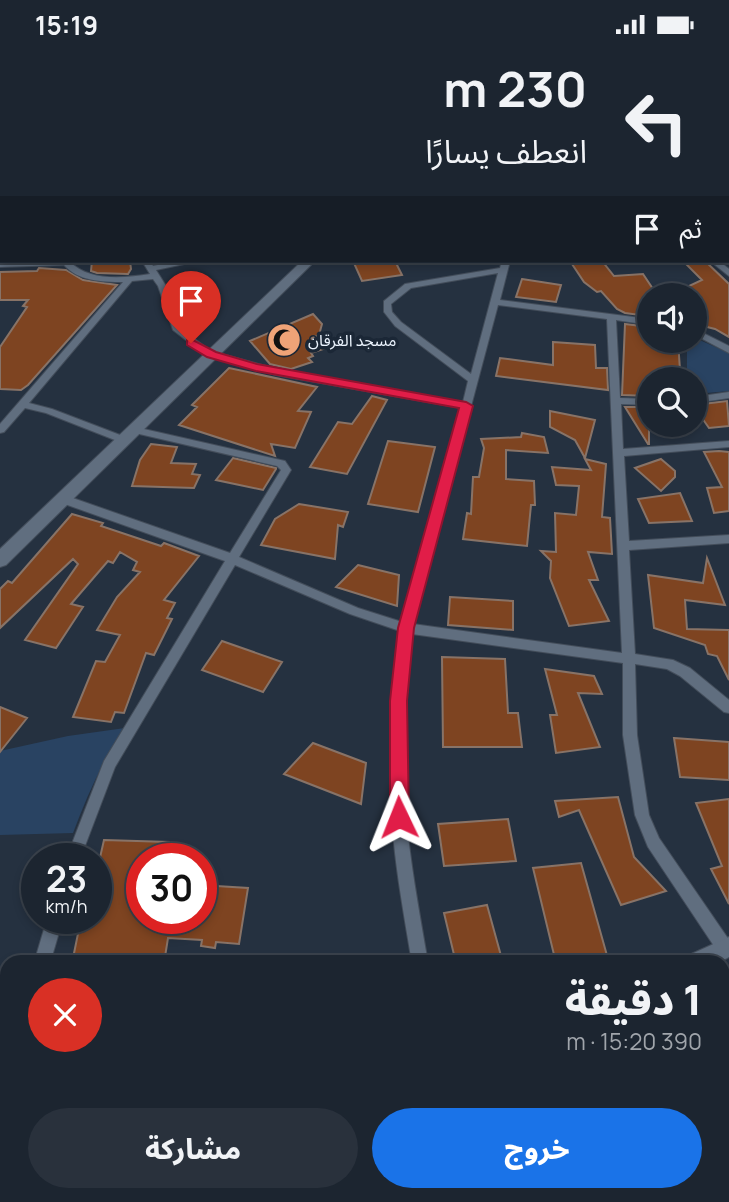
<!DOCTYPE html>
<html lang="ar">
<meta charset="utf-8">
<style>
:root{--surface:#1c2530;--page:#29313c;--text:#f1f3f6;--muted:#a0a5ab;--line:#3a424c;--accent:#1a73e8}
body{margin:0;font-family:Manrope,"Noto Sans Arabic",sans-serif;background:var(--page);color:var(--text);direction:rtl;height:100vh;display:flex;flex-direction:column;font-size:26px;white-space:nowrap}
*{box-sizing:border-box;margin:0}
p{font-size:23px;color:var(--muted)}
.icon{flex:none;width:38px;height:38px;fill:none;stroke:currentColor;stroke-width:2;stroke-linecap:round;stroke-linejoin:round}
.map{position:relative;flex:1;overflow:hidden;direction:ltr}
.drawer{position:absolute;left:0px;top:906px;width:730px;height:247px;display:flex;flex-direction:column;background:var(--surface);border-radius:21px 21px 0 0;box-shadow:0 4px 10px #0003,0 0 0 2px var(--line);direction:rtl}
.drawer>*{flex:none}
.banner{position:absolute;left:0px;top:0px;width:730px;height:214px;box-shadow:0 4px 10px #0003,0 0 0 2px var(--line);direction:rtl;background:#1c2530;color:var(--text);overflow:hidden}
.controls{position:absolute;left:637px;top:234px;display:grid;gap:14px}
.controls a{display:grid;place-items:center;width:70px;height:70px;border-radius:50%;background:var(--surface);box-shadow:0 4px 10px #0003,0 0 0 2px var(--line);font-size:35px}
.speed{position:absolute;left:21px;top:794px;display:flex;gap:14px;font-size:35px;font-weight:700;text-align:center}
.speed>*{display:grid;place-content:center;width:91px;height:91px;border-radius:50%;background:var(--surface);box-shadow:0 4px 10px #0003,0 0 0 2px var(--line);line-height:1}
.speed small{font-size:18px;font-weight:400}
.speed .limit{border:10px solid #d22;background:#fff;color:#111}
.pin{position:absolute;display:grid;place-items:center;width:60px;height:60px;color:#fff;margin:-72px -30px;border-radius:50% 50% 50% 0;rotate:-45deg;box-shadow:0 0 7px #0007}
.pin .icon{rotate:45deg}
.me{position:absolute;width:77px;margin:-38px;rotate:358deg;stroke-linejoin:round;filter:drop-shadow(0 0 5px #0008)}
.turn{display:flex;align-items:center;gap:24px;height:147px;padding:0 28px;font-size:32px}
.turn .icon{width:91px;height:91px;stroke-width:2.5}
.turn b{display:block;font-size:49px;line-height:60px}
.then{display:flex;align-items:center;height:66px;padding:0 28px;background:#0003;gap:14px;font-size:26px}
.round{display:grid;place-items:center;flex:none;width:74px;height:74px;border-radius:37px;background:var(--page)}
.summary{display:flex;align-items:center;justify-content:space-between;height:119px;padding:0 28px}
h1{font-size:42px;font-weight:800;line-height:52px}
.action{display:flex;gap:14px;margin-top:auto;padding:14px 28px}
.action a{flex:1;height:80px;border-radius:42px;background:var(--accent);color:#fff;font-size:28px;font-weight:800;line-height:80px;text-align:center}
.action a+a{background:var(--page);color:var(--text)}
.status{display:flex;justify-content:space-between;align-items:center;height:49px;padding:0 35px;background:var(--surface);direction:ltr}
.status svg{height:19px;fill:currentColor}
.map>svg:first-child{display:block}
</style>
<div class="status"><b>15:19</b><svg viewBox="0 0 49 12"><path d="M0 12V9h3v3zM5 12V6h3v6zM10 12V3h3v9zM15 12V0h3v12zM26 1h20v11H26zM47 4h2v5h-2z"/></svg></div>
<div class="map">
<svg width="729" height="1153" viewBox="0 0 729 1153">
<rect width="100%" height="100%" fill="#253140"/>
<path fill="#294362" d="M695,289L729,304V342L695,345V331H687V292H695Z
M125,679C102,712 87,747 73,784L0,786V702L68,687Z"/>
<path fill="#7e4421" stroke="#887367" stroke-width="2" d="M92,212H130L131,220L128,225L97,224L91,222Z
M353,212H395L402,226L362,232Z
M570,212H602L614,227L643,225L653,240L647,267L625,264L617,260L601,242L597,243L584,233Z
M705,212L729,235V288L715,280L695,275V247H668L702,231L686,215Z
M39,219L66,221L83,231L117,236L28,336L21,341L0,340V298L27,258L23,257L28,251H0V223L37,222Z
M522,230L561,236L556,253L516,248Z
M210,232L212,243L197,256L190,239Z
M313,265L322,275L319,286L311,289L323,300L311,304L313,307L308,309L312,313L291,320L270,315L250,292Z
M625,275L649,278V292H678L680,321L670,320L673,331H649V347L622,346Z
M553,293L595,296L596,319H607L608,341L496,327L500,309L553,316Z
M229,319L317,338L298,362L311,363L295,399L271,395L275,407L179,376L197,358L192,356Z
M372,347L387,351L347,425L310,418L338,373L352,375Z
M727,352L729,377L709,379L695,359V356Z
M625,358H649V395H648Z
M550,362L595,371L585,409L575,391L550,378Z
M522,384L544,388L548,404L506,401V430L534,432L535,456H531L527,497L463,490L467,464L471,465L473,428H479L484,399L481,390L521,388Z
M388,392L435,398L418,463L368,455Z
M151,395L177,398L171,414L196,415L192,425L200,426L194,439L132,437L140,411Z
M719,402L729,403V462L714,464L707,439L722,438L704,403Z
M233,409L276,419V420L263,441L216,431Z
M585,410L606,415L602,468L610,469L612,505L588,503L598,531H589L609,572L569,577L550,529L551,512L541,502L556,503L555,464L576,466L579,437L556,436L552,418L591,421Z
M661,410L675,422V428L661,442L635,419Z
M680,444L692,472L649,474L638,450Z
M299,455L348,463L343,478L338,476L335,510L261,496L275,470Z
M72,465L103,474L101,477L161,497L164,494L199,507L164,551L175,554L167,569L172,570L154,606L146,604L124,664L115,663L111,673L73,668L96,612L105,613L120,586L97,581L117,548L140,523L133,521L137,513L120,503L113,514L108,512L71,555L83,558L56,599L25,591L78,515L73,510L0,579V540L8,532L12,534Z
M707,509L725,556L685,551L687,580L729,581V631L717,607L708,605L705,596L654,579L648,526L703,534Z
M358,516L399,526L397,557L336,538Z
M450,548L513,552V581L448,576Z
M222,592L282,613L263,643L202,621Z
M442,608L505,610L508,664H518L522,698H443Z
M545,620L594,627L602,645L578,644L600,698L556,704L550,666H557Z
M0,658L27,669L0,703Z
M674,689L729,693V731L680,728Z
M313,694L366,714L361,755L284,725Z
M618,748L634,808L666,842L621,856L579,761L559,768L555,752Z
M729,750V855L711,820L722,817L696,754Z
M508,770L516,812L444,817L438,775Z
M104,791L169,793L166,810H142V870H201V836L248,839L239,895L216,893L215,899L201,897L202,891L168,889L164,914H72L81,870H96V826Z
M581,814L608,910L556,914L533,819Z
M487,856L503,914H456L444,864Z"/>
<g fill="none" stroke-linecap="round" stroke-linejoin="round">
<g stroke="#434d5a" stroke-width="2">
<path id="minor" d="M149,0H155V2H149Z
M429,0H435V2H429Z
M686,0H693L684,2Z
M728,39H729V43H728Z
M0,78H2V82H0Z
M728,80H729V84H728Z
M0,98H2V102H0Z
M0,118H2V122H0Z
M0,141H2V145H0Z
M728,145H729V149H728Z
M0,162H2V166H0Z
M728,181H729V185H728Z
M0,188H2V192H0Z
M39,212H69C89,233 124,229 150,225L142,212H150L153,217L177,212H190L189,214L156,221L166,237L181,280L211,302L277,320L463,353L468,332L395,277L384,263V252L405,235L500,219L502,212H510L500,251L649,270V276L616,271L620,349L649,350V356L621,355L623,400L729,392V398L624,407L629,492L729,486V494L629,501L635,605L673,611L690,619L729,651V664L724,663L680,627L667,620L635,615L637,686L649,766L659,789L729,891V907L726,908L720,906L648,798L635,766L623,686V614L412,585C407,641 402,698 405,755C409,809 419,861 428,914H412C403,860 393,807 391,754C389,696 394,639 400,582L350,565L235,516L115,718L80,810H66L104,712L225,512L59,453L58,450L59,447H67L230,504L281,421L277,417L135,384L130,381L135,378L285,412L291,421L239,508L358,559L402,573L461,359L276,326L205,306L173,281L158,237L153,230L132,232L29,354L52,360L128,389V393H120L46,364L25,359L4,383L0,384V375L123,233C102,233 78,232 64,216L0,218V214ZM498,224L471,325L401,273L392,263L391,255L411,239ZM498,256L607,270L622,604L413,575Z
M710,212H719L729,220V227Z
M695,280L729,297V304L695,286Z
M729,343V349L695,354V348Z
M47,870H63L50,914H34Z
M7,1018V1054L0,1059V1023Z
M282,1146H300L302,1153H284Z
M502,1146H522L525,1153H505Z"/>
</g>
<g stroke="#434d5a" stroke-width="2">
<path id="tertiary" d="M729,888V908L718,914H684L687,907Z
M0,1074H7V1098H0Z"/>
</g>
<g stroke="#434d5a" stroke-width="2">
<path id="secondary" d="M27,0H37V2H28Z
M558,0H569L557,2Z
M0,59H2L0,67Z
M302,212H315L6,516L0,518V500Z"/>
</g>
<use href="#minor" fill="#606e7f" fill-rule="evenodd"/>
<use href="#tertiary" fill="#606e7f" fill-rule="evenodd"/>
<use href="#secondary" fill="#606e7f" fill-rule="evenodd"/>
</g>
<path fill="#e11d48" stroke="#92132f" stroke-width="2" d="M191,290L216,303L257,315L466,353L473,357L414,579L407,652L409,768L406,774L399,777L393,774L390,768V652L398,579L459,359L256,322L207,308L187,296V291Z"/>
<defs>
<g id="mosque-disc" transform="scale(1.75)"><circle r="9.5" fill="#efa377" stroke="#1b2736"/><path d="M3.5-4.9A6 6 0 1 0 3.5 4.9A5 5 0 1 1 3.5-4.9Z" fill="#111"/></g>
</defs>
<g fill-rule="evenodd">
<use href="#mosque-disc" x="284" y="291"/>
</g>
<g text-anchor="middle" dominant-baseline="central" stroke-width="7" stroke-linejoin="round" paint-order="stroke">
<g font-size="16" fill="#ebf3fd" stroke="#1b2736" text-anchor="start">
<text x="308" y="291">مسجد الفرقان</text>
</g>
</g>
</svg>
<div class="controls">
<a><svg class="icon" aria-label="sound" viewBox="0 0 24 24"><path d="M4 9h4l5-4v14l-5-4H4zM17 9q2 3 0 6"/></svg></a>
<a><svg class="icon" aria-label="search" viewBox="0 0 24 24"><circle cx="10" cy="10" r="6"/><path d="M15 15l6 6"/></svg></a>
</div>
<div class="speed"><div>23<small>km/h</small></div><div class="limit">30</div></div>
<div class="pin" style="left:191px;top:294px;background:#d93025"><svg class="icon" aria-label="arrive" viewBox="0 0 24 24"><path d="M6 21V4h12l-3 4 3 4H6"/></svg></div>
<svg class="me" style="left:399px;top:768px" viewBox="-20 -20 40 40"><path d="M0-17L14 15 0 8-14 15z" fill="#e11d48" stroke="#fff" stroke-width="4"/></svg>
<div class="banner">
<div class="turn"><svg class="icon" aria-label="left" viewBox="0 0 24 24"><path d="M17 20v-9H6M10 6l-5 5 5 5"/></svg><div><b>230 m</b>انعطف يسارًا</div></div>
<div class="then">ثم<svg class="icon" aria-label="arrive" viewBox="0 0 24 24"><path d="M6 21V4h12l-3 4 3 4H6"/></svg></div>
</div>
<section class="drawer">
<div class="summary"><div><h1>1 دقيقة</h1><p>390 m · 15:20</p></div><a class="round" style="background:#d93025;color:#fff"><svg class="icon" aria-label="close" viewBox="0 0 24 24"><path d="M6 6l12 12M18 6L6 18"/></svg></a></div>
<div class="action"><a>خروج</a><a>مشاركة</a></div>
</section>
</div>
